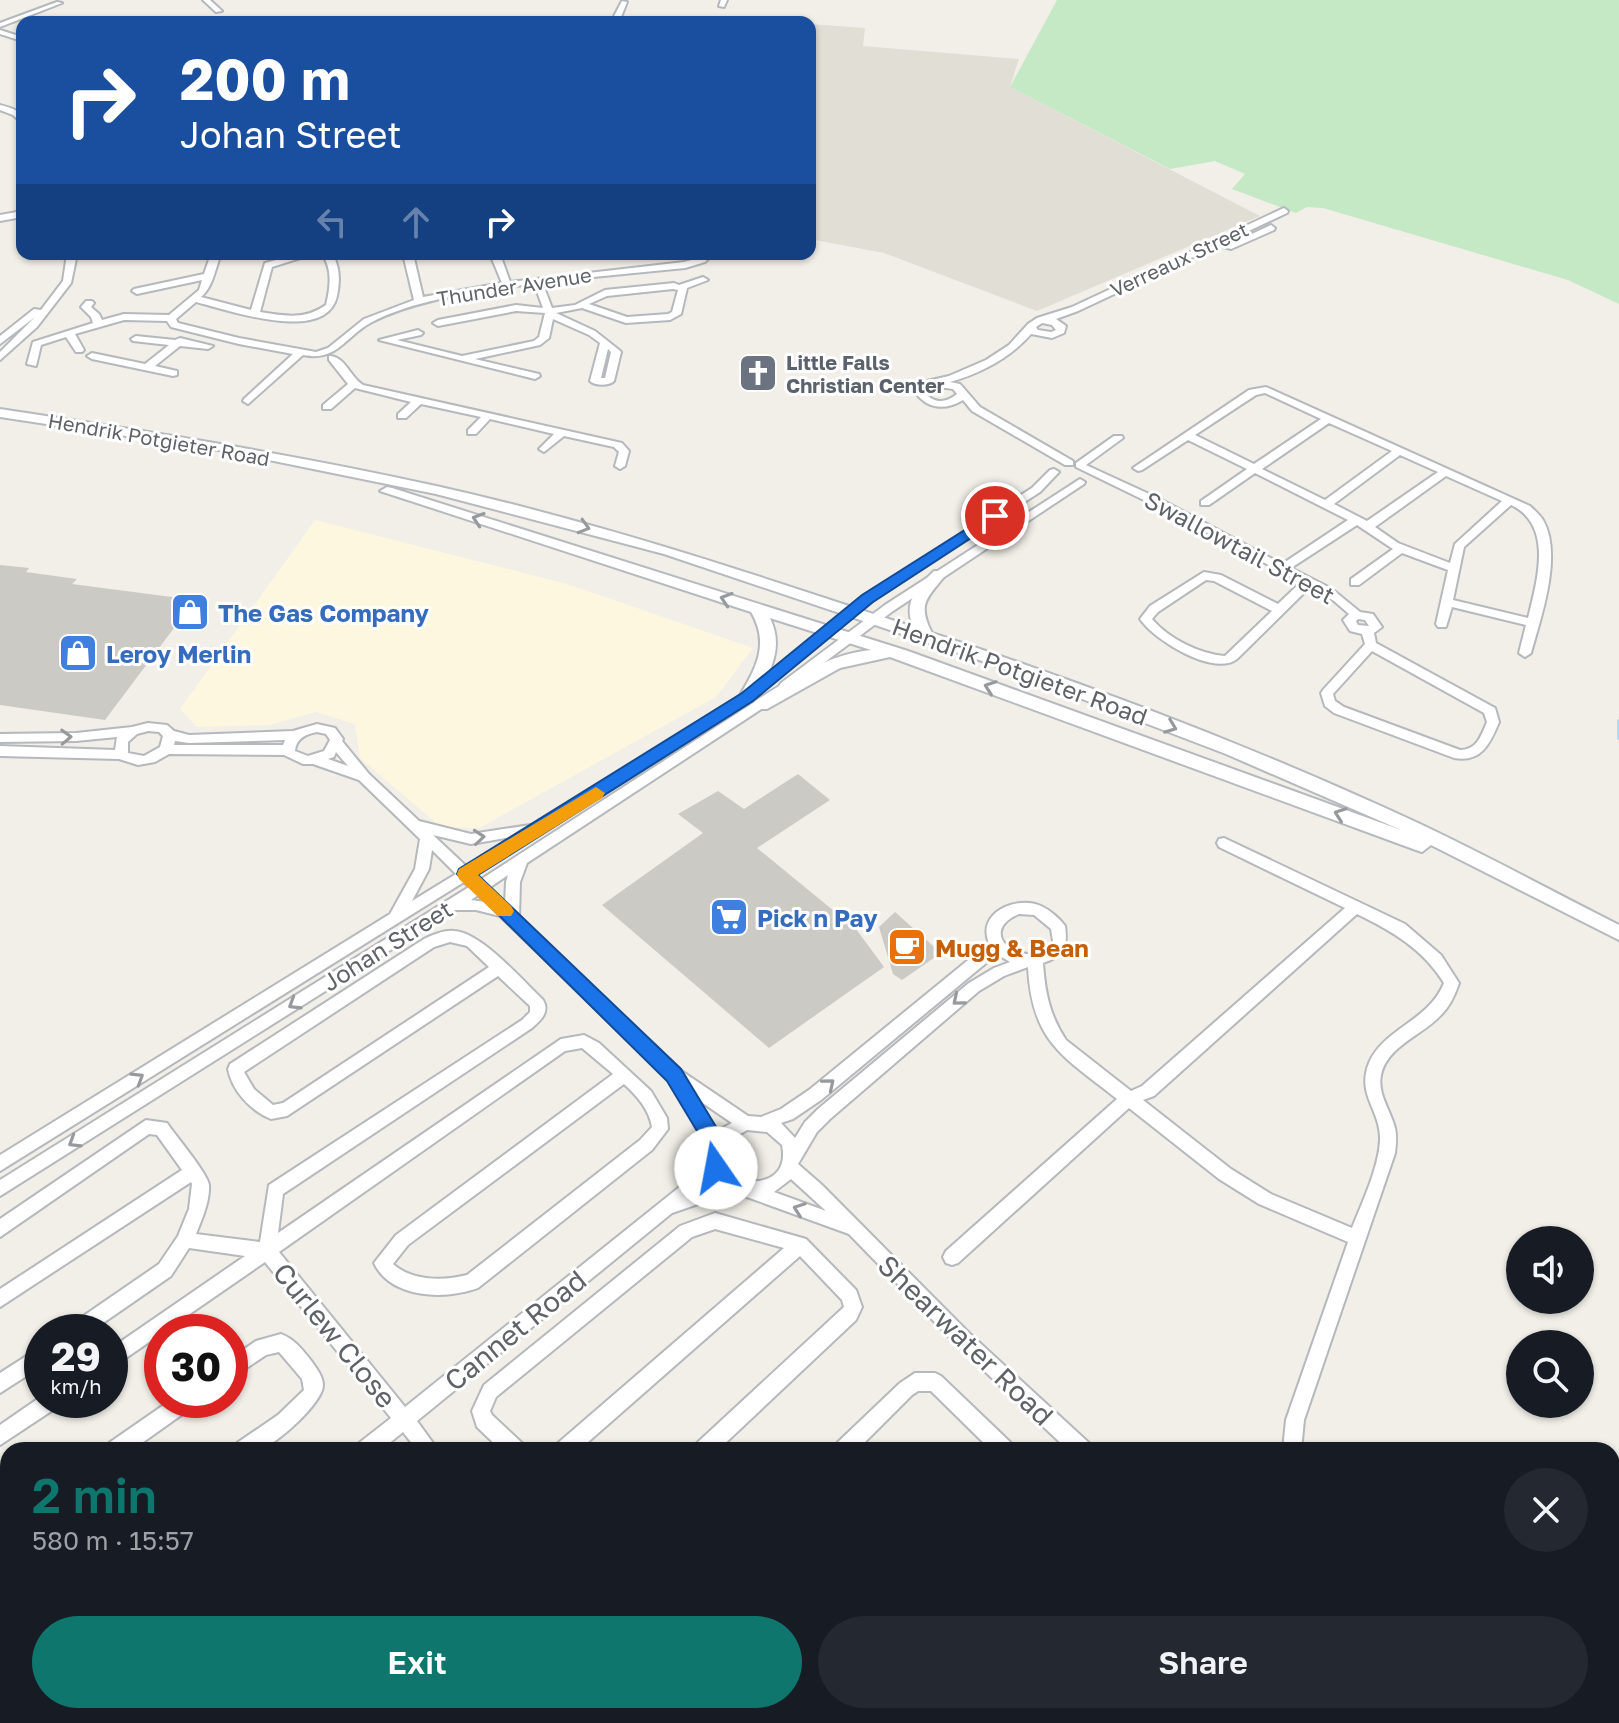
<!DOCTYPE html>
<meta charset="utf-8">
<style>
:root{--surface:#171b24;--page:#242831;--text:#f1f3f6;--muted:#9ea1a6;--accent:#0f766e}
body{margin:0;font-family:"Golos Text",sans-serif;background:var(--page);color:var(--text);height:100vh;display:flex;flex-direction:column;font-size:30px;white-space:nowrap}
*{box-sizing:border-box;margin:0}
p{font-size:26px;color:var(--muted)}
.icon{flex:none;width:44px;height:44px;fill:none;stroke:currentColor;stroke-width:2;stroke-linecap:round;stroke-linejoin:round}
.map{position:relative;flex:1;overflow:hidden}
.side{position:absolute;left:0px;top:1442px;width:1620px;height:282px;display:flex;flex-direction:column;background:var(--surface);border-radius:24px 24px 0 0;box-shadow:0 2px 6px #0004}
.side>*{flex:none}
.banner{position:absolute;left:16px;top:16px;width:800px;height:244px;border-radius:16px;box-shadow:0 2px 6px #0004;background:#1a4fa0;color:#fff;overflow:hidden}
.buttons{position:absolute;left:1506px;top:1226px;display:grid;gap:16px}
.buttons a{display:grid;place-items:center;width:88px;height:88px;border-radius:50%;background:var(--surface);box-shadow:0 2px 6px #0004;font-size:40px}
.speed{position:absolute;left:24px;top:1314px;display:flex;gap:16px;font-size:40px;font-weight:700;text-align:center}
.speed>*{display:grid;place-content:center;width:104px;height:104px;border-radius:50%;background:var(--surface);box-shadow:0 2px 6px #0004;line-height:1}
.speed small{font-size:20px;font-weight:400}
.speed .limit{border:12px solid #d22;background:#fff;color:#111}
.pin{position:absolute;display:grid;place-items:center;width:68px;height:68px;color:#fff;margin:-34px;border:4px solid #fff;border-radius:50%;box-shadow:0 2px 8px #0007}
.me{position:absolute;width:88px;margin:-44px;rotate:348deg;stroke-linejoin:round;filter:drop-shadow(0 0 6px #0008)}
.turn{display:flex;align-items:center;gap:28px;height:168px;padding:0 32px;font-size:36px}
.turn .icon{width:104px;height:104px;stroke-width:2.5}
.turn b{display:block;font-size:56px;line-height:68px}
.lanes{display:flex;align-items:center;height:76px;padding:0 32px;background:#0003;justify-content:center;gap:40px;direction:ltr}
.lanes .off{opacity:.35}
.round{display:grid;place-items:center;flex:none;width:84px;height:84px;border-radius:42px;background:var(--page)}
.overview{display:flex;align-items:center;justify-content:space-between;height:136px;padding:0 32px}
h1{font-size:48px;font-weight:600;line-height:60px;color:var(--accent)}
.action{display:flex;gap:16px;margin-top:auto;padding:16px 32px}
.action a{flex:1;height:92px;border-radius:48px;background:var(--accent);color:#fff;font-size:32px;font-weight:600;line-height:92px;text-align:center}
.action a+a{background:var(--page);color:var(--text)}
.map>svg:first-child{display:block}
</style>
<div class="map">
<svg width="1619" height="1723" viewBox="0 0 1619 1723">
<rect width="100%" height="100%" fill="#f1efe8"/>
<path fill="#fef7e0" d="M315,520L567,584L753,648L716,697L479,828L441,827L360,758L355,724L316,712L269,725L197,727L180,709Z"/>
<path fill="#e1ded6" d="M810,24L865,28L863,46L1019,59L1010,87L1260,216L1037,311L884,253L810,239Z"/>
<path fill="#c5e8c5" d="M1057,0H1619V304L1568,280L1323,208L1307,207L1296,213L1232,189L1245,174L1215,161L1170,169L1010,87Z"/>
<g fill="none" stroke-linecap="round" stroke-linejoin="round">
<path stroke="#aadaff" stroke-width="4" d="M1619,721V738"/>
</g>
<path fill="#cccac5" d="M0,565L29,568L26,572L77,579L72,584L195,600L105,720L0,705Z
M798,774L830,800L757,848L856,929L884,967L769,1048L602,905L703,833L678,814L718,791L744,809Z
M895,912L941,953L902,980L893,974L879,927Z"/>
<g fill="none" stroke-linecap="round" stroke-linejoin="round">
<g stroke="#b5b8bc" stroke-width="4">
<path id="minor" d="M203,0H210L222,11L216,12Z
M721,0H727L724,7L719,6Z
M622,1L627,2L619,22H611Z
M57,2L62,3L0,27V23Z
M0,30L22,37V41L0,34Z
M0,105C12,108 22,110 22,123L13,115L0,110Z
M1284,208L1288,211L1287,213L1078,311L1056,319L1066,326L1064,333L1052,338L1031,334C1010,358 981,373 950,382L960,384L980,407L1073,461V465H1065L972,411L963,400C945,411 927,409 915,392L927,381L949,376L986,360L1009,345L1028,324L1037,318L1072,307ZM1042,323L1052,325L1056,330L1051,332L1038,330L1036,327ZM933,386L953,389L957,394C946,403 935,404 925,393Z
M22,211V217L0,221V215Z
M1271,225L1275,228L1274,230L1231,249L1224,247Z
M67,254H77L71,283L37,327L0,360V352L35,317L0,344V336L34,309L41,310L63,281Z
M211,254H221C215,269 213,287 201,297L251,310L265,263L298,254H313L272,267L260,312C284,316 305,320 326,305C330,288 333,270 322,254H332C340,266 340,282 337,296C326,345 228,310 196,302L176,319L178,323L239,338L316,352L328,348L364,319L414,300L403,254H413L423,297L502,283L490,254H500L510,282L684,262L699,258L703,254H713L705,262L685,268L542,282L552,308L575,305L605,290L674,283L679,285L703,277L708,280L687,288L681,314L670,320L626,323L582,308L556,313L595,331L619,350L621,352L614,381C609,386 595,386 590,381L600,343L589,335L553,319L549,338L540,345L475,359L539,374L540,376L535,379L379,340L418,330L423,333L421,335L397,340L462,356L534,341L539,337L545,313L516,311L438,326L433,323L438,320L516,305L543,308L534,283C480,293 421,297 372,322C345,336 338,362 303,355L248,404L243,401L244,399L293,354L239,344L171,327L167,321L124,320L75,334L84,350L82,352H76L66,337L41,345L36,366L27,364L33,342L93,323L91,317L81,307L86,301H92L94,303L91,307L99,314L102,320L124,314L169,315L199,290L202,280L137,294L132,291L134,289L204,274ZM673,289L678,290L672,312L668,314L627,317L589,304L607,296ZM608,349L611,352L605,378H601Z
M136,336L175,340L180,338L213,346L208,349L180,346L155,366L177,371V375L173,376L92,359L87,356L92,353L145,364L169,345L133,341L131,339Z
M329,356C345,356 350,377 363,385L622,443L629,451L625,466L620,469L615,466L619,452L614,447L564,436L544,452L539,449L554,434L490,419L476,434H468V430L481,417L421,404L406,418H398V414L411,402L355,388L331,409H323V405L348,384L329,360Z
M1266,387L1530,506C1534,510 1540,515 1543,520C1563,555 1541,617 1531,653L1525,657L1519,653L1526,625L1452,607L1446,627H1438L1436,624L1448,570L1402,553L1359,585H1351V579L1393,549L1357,525L1291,568L1332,589L1360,612L1373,614L1382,627L1374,633L1376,643L1495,708L1499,722C1490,744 1481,763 1454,758L1334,713L1325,706L1321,693L1323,690L1365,644L1362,634L1350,631L1343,620L1349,614L1334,601L1310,587L1237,659C1214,677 1154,640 1140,619L1150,606L1204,572L1221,575L1278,604L1301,582L1152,504L1076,467V463L1114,436H1122L1123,438L1086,465L1160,499L1282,564L1348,520L1255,473L1209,505H1201V501L1247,469L1188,440L1142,470L1138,471L1133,468L1249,390ZM1265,393L1321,419L1254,464L1195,435L1256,395ZM1329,423L1392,451L1325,500L1262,469ZM1400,455L1438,472L1367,521L1334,504ZM1446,476L1502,501L1455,544L1450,563L1398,543L1375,527ZM1511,505C1554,525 1537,581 1528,618L1453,600L1464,547ZM1206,580L1214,581L1272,611L1225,656C1200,654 1169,639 1152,619L1158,612ZM1358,619L1365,620L1369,626L1358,625L1356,621ZM1372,651L1484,713L1487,722C1481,736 1477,750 1460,750L1344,707L1335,701L1333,694Z
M1054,469L1059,472L1040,492L871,602L751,700L475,875L480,880L764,696H772L774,699L772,702L527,863L520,882L519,917L680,1070L748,1116L761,1117L781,1109L809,1090L989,943C976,913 1016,895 1041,906C1050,910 1060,919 1065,926C1068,948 1064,956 1043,963C1045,993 1050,1016 1066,1040L1131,1091L1142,1086L1345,908L1219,847L1217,843L1219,839L1224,838L1405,924L1441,955L1459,983C1455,995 1450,1006 1441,1015C1423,1035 1387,1046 1381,1075C1377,1094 1391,1111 1395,1128C1397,1137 1396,1145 1395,1153L1304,1420L1301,1450H1283L1286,1420L1348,1242L1259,1204L1219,1179L1129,1108L958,1263L952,1265L946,1263L943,1257L946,1251L1117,1099C1063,1056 1032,1043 1028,967L1004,976L979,991L830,1119L817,1132L798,1164L822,1185L969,1333L1089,1443L1091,1450H1068L957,1345L849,1234L733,1192L672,1213L417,1421L438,1450H417L403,1432L381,1450H357L359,1443L391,1418L265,1262L110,1369V1349L245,1256L189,1248L171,1276L90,1332H66L69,1326L159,1264L178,1236L189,1209L192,1184L191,1182L0,1307V1289L182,1170L157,1135L149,1134L0,1237V1219L146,1120L167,1123C175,1135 208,1174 209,1185C210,1201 202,1219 196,1234L260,1242L269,1185L522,1020L530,1012V1006L498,976L287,1116L271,1119C251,1111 232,1091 228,1069L230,1064L424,939C433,935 444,930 454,931C481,932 523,981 543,1000C550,1012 541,1020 532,1028L283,1194L278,1233L561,1039L584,1035L599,1043L651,1091L667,1118L668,1129L652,1150L478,1288C446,1300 391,1299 374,1263L396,1235L613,1074L582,1048L565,1051L279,1252L405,1407L707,1165L706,1155L709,1148L669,1080L500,916L476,910H454L0,1196V1180L469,887L464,882L0,1171V1155L390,914L415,869L420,839L359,780L313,764H303L284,755L169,754L155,762L138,765L119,759L0,756V746L115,750L117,737L76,741L0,742V734L76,733L132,727L148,723L167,725L174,731L189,735L293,731L317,724L335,728L343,739L342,741L369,774L419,821L471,834L537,824L743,694L863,596L1032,488L1050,470ZM148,731L159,732L163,736L160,747L144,756L128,753V742L137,734ZM317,732L326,734L330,740L324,751L308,756L295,751C296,739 305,734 317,732ZM285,740L283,745H174L175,741L189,743ZM336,752L348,766L328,759L334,757ZM433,835L471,844L517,836L467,867ZM432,850L456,874L412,901L429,869ZM508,875L506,882L505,904L489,888ZM478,895L485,902L471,900ZM1019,914L1034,915L1051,929L1053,941C1030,975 971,934 1019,914ZM1357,914C1392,931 1423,949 1444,983C1429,1021 1384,1028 1369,1063C1356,1095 1381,1110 1380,1140C1379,1167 1362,1203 1352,1228L1271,1194L1231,1169L1143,1100L1154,1096ZM450,942L467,946L489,967L283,1103L273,1105L254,1089L244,1072L434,947ZM997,954L1010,962L994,968L969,983L818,1109L805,1122L795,1138L781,1123L793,1119L821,1100ZM624,1084C637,1096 649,1109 652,1127L640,1140L467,1275C443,1281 412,1281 393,1264L408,1245ZM697,1099L732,1123L717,1131ZM747,1130L767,1132L782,1145C794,1202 700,1184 727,1143C731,1138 741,1134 747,1130ZM714,1179L717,1183L705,1187ZM791,1179L826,1211L774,1192Z
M1080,479L1085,482L1084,484L893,611L789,689H781L779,686L781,683L885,605Z
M715,1213L806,1239L856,1290L862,1307L856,1320L718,1450H695L697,1443L844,1307L842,1300L800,1256L579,1450H556L558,1443L784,1248L715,1229L692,1237L496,1397L490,1411L492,1415L522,1443L524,1450H501L477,1427L472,1411L484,1385L680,1226Z
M281,1334C294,1339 301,1348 309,1358C315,1366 323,1376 323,1385C323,1403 276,1445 259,1450C252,1452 242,1450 235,1450L237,1443L278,1415L304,1390L302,1379L279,1352L266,1355L230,1379V1359L256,1341Z
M42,1346V1366L0,1393V1373Z
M915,1373H935L941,1376L1011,1443L1013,1450H991L931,1391H918L912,1395L857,1450H835L837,1443L900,1383Z
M42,1396V1400H61L59,1406L0,1445V1425Z
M171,1400H196L194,1406L132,1450H107L109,1443Z
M8,1516V1538L0,1542V1520Z
M0,1583L8,1587V1609L0,1605Z
M10,1716H62L59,1723H7Z
M91,1716H118L115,1723H88Z
M246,1716H273L270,1723H243Z
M404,1716H430L427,1723H401Z
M556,1716H579L576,1723H553Z
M712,1716H738L735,1723H709Z
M863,1716H888L885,1723H860Z
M965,1716H990L987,1723H962Z
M1040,1716H1065L1068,1723H1043Z
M1220,1716H1242V1719L1243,1716H1266L1263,1723H1221Z
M1337,1716H1371L1374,1723H1340Z"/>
</g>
<g stroke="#b6babf" stroke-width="4">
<path id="secondary" d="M0,409C146,431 292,454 436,486C598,522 756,575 913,627C903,602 917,588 934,571H944L946,574C929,597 916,602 932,633C1096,687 1261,750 1418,823C1486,855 1552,891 1619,925V940L1431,845L1422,852L1416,850L890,657L840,668L767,709H755L753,705L755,701C791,679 828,654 871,650L770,618C785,649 769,674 753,701H741L739,697C756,668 770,644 751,612L380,491L387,487L392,488L908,651L1401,830L1226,754L988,663L664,554L436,494L225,451L0,417Z"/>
</g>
<use href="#minor" fill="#fff" fill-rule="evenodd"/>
<use href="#secondary" fill="#fff" fill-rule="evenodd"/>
</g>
<defs><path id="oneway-chevron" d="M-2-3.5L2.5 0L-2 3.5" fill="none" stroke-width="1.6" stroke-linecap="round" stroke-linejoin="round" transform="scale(2)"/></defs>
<g stroke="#979a9d">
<use href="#oneway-chevron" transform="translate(478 519) rotate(-162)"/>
<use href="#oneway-chevron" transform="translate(584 527) rotate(16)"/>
<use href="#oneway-chevron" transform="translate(726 599) rotate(-162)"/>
<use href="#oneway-chevron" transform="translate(990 687) rotate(-160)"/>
<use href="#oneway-chevron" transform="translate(1171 727) rotate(21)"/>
<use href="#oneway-chevron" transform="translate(66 737) rotate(-2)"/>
<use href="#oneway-chevron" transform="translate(1340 814) rotate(-160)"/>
<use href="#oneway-chevron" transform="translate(479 837) rotate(-5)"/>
<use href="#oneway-chevron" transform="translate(958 1000) rotate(140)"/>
<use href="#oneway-chevron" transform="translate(294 1004) rotate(148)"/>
<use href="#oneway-chevron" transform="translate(138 1078) rotate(-32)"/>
<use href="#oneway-chevron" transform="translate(829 1084) rotate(-40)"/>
<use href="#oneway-chevron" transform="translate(74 1142) rotate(148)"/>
<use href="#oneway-chevron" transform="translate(799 1209) rotate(-160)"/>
</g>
<path fill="#1a73e8" stroke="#114b97" stroke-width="2" d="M995,511L1002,516L1000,519L873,602L753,701L478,875L681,1069L727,1145L723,1174L716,1177L708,1174L705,1168L706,1146L667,1081L457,874L459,869L742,693L862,595Z"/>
<path fill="#f59e0b" d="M596,787L605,793L602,798L478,875L511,906L514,911L511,916H498L459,879L457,874L459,869Z"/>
<defs>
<g id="church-square" transform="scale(2)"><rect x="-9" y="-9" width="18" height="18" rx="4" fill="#6b7280" stroke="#fff"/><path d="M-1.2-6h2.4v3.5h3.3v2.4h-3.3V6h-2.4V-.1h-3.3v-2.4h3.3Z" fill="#fff"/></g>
<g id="shop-square" transform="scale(2)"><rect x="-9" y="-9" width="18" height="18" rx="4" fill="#3f7fe0" stroke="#fff"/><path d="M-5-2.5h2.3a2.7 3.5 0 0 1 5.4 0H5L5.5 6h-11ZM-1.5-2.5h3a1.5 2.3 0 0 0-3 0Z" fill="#fff"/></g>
<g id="supermarket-square" transform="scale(2)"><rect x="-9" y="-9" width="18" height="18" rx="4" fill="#3f7fe0" stroke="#fff"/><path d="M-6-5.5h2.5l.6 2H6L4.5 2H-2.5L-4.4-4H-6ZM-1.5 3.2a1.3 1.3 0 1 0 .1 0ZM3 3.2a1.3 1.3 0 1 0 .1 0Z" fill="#fff"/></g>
<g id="cafe-square" transform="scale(2)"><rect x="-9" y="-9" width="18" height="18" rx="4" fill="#e8710a" stroke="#fff"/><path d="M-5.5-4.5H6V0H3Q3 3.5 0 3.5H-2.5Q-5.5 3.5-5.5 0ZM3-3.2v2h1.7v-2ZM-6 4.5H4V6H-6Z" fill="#fff"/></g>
</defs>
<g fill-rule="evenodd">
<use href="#church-square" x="758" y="373"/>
<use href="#shop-square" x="190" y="612"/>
<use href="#shop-square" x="78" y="653"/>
<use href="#supermarket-square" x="729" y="917"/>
<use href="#cafe-square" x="907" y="947"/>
</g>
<g text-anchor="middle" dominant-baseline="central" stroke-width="6" stroke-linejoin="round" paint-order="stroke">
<g font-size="20" fill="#5f6368" stroke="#fff">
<text transform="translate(1179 259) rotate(-25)">Verreaux Street</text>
<text transform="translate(514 286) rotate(-9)">Thunder Avenue</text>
<text transform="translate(159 439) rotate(10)">Hendrik Potgieter Road</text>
</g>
<g font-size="20" font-weight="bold" fill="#5b616d" stroke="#fff" text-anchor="start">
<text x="786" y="362">Little Falls<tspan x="786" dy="23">Christian Center</tspan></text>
</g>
<g font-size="24" fill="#5f6368" stroke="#fff">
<text transform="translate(1240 547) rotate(28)">Swallowtail Street</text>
<text transform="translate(1020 671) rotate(20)">Hendrik Potgieter Road</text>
<text transform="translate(387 945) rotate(-32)">Johan Street</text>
</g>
<g font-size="24" font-weight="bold" fill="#366cbe" stroke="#fff" text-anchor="start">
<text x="218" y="612">The Gas Company</text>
<text x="106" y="653">Leroy Merlin</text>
<text x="757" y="917">Pick n Pay</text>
</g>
<g font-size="24" font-weight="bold" fill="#c56008" stroke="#fff" text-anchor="start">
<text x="935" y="947">Mugg &amp; Bean</text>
</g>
<g font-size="28" fill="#5f6368" stroke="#fff">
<text transform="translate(515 1330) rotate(-39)">Cannet Road</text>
<text transform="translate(335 1335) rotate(51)">Curlew Close</text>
<text transform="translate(966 1340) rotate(44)">Shearwater Road</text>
</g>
</g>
</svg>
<div class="buttons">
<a><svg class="icon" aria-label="sound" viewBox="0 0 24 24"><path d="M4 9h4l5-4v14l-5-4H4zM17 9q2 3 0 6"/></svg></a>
<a><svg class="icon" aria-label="search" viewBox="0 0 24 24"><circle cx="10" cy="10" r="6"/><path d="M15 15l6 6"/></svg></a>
</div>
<div class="speed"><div>29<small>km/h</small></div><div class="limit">30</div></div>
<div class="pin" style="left:995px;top:516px;background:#d93025"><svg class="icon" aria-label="arrive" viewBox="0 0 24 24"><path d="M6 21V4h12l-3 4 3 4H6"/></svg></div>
<svg class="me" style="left:716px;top:1168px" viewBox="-20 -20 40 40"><circle r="19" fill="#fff"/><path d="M0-13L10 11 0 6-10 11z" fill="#1a73e8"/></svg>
<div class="banner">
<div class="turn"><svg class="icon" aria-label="right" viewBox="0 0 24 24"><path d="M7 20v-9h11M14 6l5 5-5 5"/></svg><div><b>200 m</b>Johan Street</div></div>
<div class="lanes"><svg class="icon off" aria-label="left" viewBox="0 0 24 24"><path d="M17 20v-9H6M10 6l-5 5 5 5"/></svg><svg class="icon off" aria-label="ahead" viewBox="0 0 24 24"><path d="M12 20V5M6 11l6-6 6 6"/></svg><svg class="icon" aria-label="right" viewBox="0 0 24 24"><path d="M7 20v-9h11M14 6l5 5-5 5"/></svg></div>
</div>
<section class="side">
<div class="overview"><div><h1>2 min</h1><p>580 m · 15:57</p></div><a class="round"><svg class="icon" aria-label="close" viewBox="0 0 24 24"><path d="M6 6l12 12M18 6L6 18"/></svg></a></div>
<div class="action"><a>Exit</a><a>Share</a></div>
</section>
</div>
